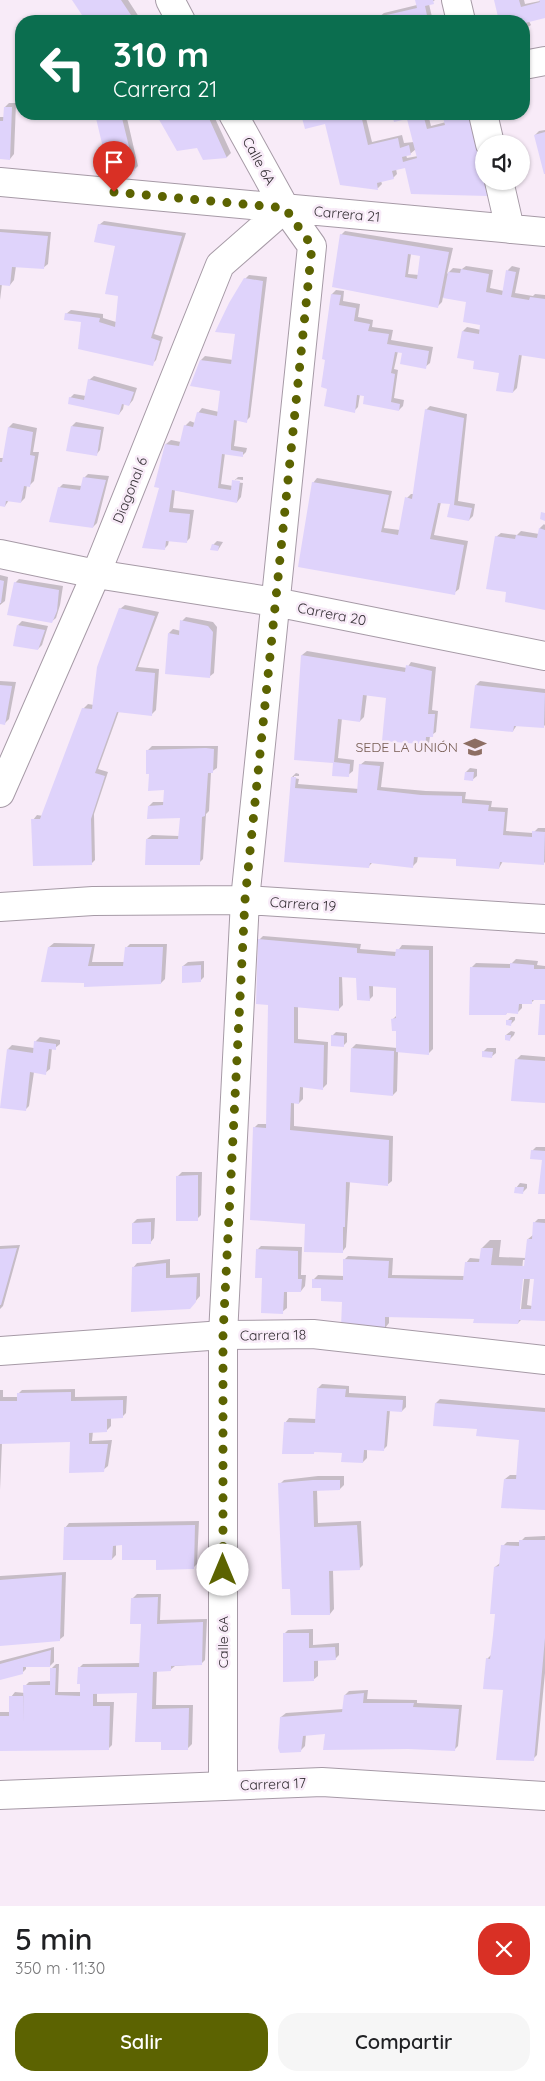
<!DOCTYPE html>
<html lang="es">
<meta charset="utf-8">
<style>
:root{--surface:#fff;--page:#f6f6f6;--text:#202124;--muted:#757577;--accent:#5c6301}
body{margin:0;font-family:Quicksand,sans-serif;background:var(--page);color:var(--text);height:100vh;display:flex;flex-direction:column;font-size:19px;white-space:nowrap}
*{box-sizing:border-box;margin:0}
p{font-size:16px;color:var(--muted)}
.icon{flex:none;width:28px;height:28px;fill:none;stroke:currentColor;stroke-width:2;stroke-linecap:round;stroke-linejoin:round}
.map{position:relative;height:1906px;overflow:hidden}
.side{display:flex;flex-direction:column;background:var(--surface);flex:1}
.side>*{flex:none}
.banner{position:absolute;left:15px;top:15px;width:515px;height:105px;border-radius:20px;box-shadow:0 1px 4px #0004;background:#0b6e4f;color:#fff;overflow:hidden}
.fabs{position:absolute;left:475px;top:135px;display:grid;gap:10px}
.fabs a{display:grid;place-items:center;width:55px;height:55px;border-radius:50%;background:var(--surface);box-shadow:0 1px 4px #0004;font-size:25px}
.pin{position:absolute;display:grid;place-items:center;width:42px;height:42px;color:#fff;margin:-51px -21px;border-radius:50% 50% 50% 0;rotate:-45deg;box-shadow:0 0 5px #0007}
.pin .icon{rotate:45deg}
.me{position:absolute;width:55px;margin:-28px;rotate:0deg;stroke-linejoin:round;filter:drop-shadow(0 0 4px #0008)}
.turn{display:flex;align-items:center;gap:18px;height:105px;padding:0 15px;font-size:22px}
.turn .icon{width:65px;height:65px;stroke-width:2.5}
.turn b{display:block;font-size:35px;line-height:42px}
.round{display:grid;place-items:center;flex:none;width:52px;height:52px;border-radius:20px;background:var(--page)}
.overview{display:flex;align-items:center;justify-content:space-between;height:85px;padding:0 15px}
h1{font-size:30px;font-weight:600;line-height:38px}
.button{display:flex;gap:10px;margin-top:auto;padding:10px 15px}
.button a{flex:1;height:58px;border-radius:20px;background:var(--accent);color:#fff;font-size:20px;font-weight:600;line-height:58px;text-align:center}
.button a+a{background:var(--page);color:var(--text)}
.map>svg:first-child{display:block}
</style>
<div class="map">
<svg width="545" height="1906" viewBox="0 0 545 1906">
<rect width="100%" height="100%" fill="#f8ebf8"/>
<path fill="#0003" fill-rule="evenodd" d="M73,0H128L139,17L135,21H88Z
M416,0H435L429,4L432,17L441,15L443,21H380L379,17L384,13L417,5Z
M495,0H524L525,4L545,0V17L529,21L531,25L524,30V21H501Z
M367,17L368,21H347Z
M9,103H16L14,154L10,159L0,158V117H4L5,107Z
M97,114H126L138,166L134,170L110,172Z
M162,114H213L231,153L227,157L204,159L198,147L159,116Z
M296,114H365L372,142L402,135L404,143L414,142L408,117L395,120L393,114H428L431,126L446,122L444,114H473L484,159V181H489L491,191L487,195L406,167L396,169L397,174L393,178L381,181L382,184L378,188L341,184L326,122L303,116L297,117ZM416,149L418,156L407,158L406,155L410,154Z
M545,130V171L535,135L539,131Z
M104,221L186,233L154,334L163,337L156,360L152,364L83,321L66,314L71,310L103,314V318L116,322L120,295L117,245L99,225Z
M0,229L51,232L48,264L43,268L16,266L14,280L10,285L2,284L0,300Z
M345,231L453,248L447,274L453,268L462,269L466,266L493,270L490,288L504,291L508,270L512,266L520,268L515,293L533,296L535,294L545,295V357L522,354L517,388L513,392L500,372L476,360L463,331L467,327L481,330L482,324L468,301L443,297L442,302L438,306L341,235ZM411,254L422,255L419,275L408,274Z
M249,275L267,277L250,417L246,421L237,419L235,440L234,446L247,448L246,452L242,456L225,453L221,484L233,486L234,481L238,477H243V480L235,479V482L243,483L241,497L237,502L175,490L173,508L194,510L190,538L186,542L169,540L168,545L164,549L161,487L166,444L171,440L181,442L185,426L190,421L195,423L198,413L202,408L219,412L222,390L201,360L205,356L233,360L245,279Z
M336,290L344,291L343,301L360,304L358,317L373,320L372,327L393,330L391,340L433,347L430,363L425,367L404,352L398,351L394,369L398,370L394,398L404,400L403,406L399,410L360,394L358,407L354,411L329,388L332,294Z
M94,376L137,388L133,400L129,405L124,404L123,409L119,414L70,398L74,394L86,396L89,380Z
M430,406L467,414L458,501L475,504L473,516L469,520L451,503L441,502L434,535L468,541L459,589L454,593L313,483L317,478L392,491L384,528L400,530L407,498L411,494H414L426,410Z
M76,422L104,427L100,450L96,455L72,426Z
M13,423L37,428L33,452H39L34,481L30,485H27L25,498L21,502L9,500L5,506L0,505V458H4L9,427Z
M88,474L109,476L97,523L93,527L59,488L63,484L82,486L84,478Z
M544,524L545,525V608L507,591L496,537L501,533L517,535L521,531L539,534L540,528Z
M217,541L223,542L218,550L213,545Z
M0,575L8,577L5,601L0,605Z
M19,579L63,586L60,605L56,618L51,622L15,583Z
M125,605L159,612L138,667L159,669L156,710L152,714L119,711L98,769L108,772L94,814L95,860L91,864L33,820L37,815L43,816L83,709L88,704L94,705L120,609Z
M186,617L213,622L217,627L214,673L209,677L169,633L173,629L181,631L182,621Z
M22,621L48,626L42,645L38,649L18,625Z
M307,651L407,668L411,662L436,667L432,710L438,711L436,732L430,736L429,744L425,748L387,697L367,694L364,717L360,721L342,718L338,758L354,760L353,771L348,775L333,774L334,761L302,655Z
M0,681L16,682L9,719L5,723H0Z
M480,681L545,689V725L543,727L517,725L513,731L476,685Z
M152,746H218L217,768L211,772L209,811L206,814L203,859L199,863L147,839L152,835L179,836L181,816L149,806L153,802H165V789L151,773L147,751Z
M365,761L384,762L381,787L426,791L466,792L465,799L492,801L491,807L508,808L506,831L533,833L538,828H545V862L543,864L503,861L499,868L458,858L418,856L417,862L413,866L373,862L369,866L285,861L292,777L296,773L299,774V776H294V778L299,779L298,784L359,789L360,765Z
M470,768L477,769V776L472,780L466,772Z
M263,936L361,944L360,949L397,952L402,945L433,946V1049L429,1053L398,1051L397,1091L393,1095L352,1048L356,1044L397,1048V1029L393,1019L397,1015V987L373,985V996L369,1000L357,977L342,976L343,1005L339,1009L298,1006V1039L328,1042L327,1084L323,1088L303,1086V1099L299,1103L294,1102V1126L393,1136L392,1181L387,1185L350,1181L346,1247L342,1252L307,1223L254,1128L258,1124H267L269,1004L259,940Z
M54,943L95,944L92,962H125L126,948L130,944H167L165,979L161,983L86,982L49,947Z
M516,959L538,961L537,965L545,966V999L536,998L531,1003H522V1008L518,1012L509,1011L506,1014L472,967L476,963L511,964Z
M204,961V977L200,981L183,966L188,962Z
M511,1017H515V1020L511,1024L507,1021Z
M511,1031L515,1032L514,1035L510,1039L506,1035Z
M336,1032L347,1033V1042L343,1046L332,1036Z
M40,1037L60,1040V1044L55,1048H52L50,1069L45,1073L34,1072L29,1106L25,1110L8,1049L12,1045L34,1048L35,1042Z
M487,1048H496V1053L491,1057L483,1052Z
M521,1055L545,1057V1102L516,1060Z
M536,1147H545V1193L543,1159L532,1151Z
M182,1172H202L201,1215L197,1219L178,1176Z
M520,1183L527,1184V1188L523,1192L516,1188Z
M155,1218L154,1238L150,1243L133,1223L137,1219Z
M538,1219H545V1320L522,1319L518,1323L475,1316H389V1323L385,1328L313,1280L318,1275L344,1276V1260L348,1256L393,1258L392,1275L465,1276L466,1263L470,1258L481,1259L482,1248L490,1240H501L499,1257L526,1258L528,1239L533,1235L534,1223ZM523,1260H526L521,1309L518,1312ZM530,1278H535L532,1306L527,1305Z
M20,1245L3,1306L0,1309V1246Z
M261,1246L302,1247L301,1275H306L305,1286L301,1291L287,1290V1308L282,1312L264,1277L257,1250Z
M170,1259V1275L200,1273V1296L194,1303L133,1268L137,1263Z
M322,1384L349,1386V1393L406,1396V1407L402,1411L390,1410L387,1446L383,1450L367,1449V1458L363,1462L343,1452L316,1451L313,1453L285,1423L289,1418L317,1419L318,1388Z
M75,1389V1397L127,1396L126,1413L122,1417H111V1426L106,1431H93L92,1441L112,1440L108,1466L103,1470L71,1441L2,1443L0,1490V1390H3V1397H18V1394L22,1390Z
M440,1399L545,1408V1509L505,1479L510,1475H517L521,1439L478,1428L434,1425L436,1403Z
M318,1476H344V1485L340,1489L317,1490L318,1523L361,1521L363,1565L359,1569L333,1570L334,1609L330,1614L291,1588L280,1484L284,1480Z
M199,1521L197,1564L193,1568L157,1558L124,1544H116V1555L112,1559L65,1528L69,1523Z
M545,1536V1673L537,1755L533,1759L504,1688L487,1659L492,1654L496,1612L495,1567L500,1563L503,1546L507,1542H520L525,1537Z
M66,1572L64,1636L59,1640L0,1645V1576Z
M137,1594H161L160,1620L207,1619L205,1660L201,1664L175,1666L170,1670H157L156,1705H193L192,1744L187,1749L163,1741L138,1691L97,1692V1702H114L112,1745L108,1749L0,1750V1708V1712H10L11,1697L15,1692L25,1693V1686L29,1682L51,1681L52,1668L56,1664H59L58,1692H82L79,1668L83,1664L141,1663L142,1622L132,1599Z
M313,1629V1645L339,1643V1655L335,1659L318,1660V1676L313,1680L284,1634L288,1630Z
M54,1647V1662L50,1666H26V1669L22,1673L0,1679V1661Z
M368,1690L367,1699L417,1700V1703L462,1705L458,1746L454,1750L326,1733L306,1734L305,1746L300,1751L281,1717L286,1713L344,1709L345,1695L349,1691Z"/>
<path fill="#dfd3fb" fill-rule="evenodd" d="M72,0H121L135,21H86Z
M415,0H433L434,4L425,6L428,20L437,18L438,21H379L378,17L417,8Z
M494,0H519L521,7L540,2L539,0H545V18L525,23L527,30L524,31V21H499Z
M4,107H12L10,160L0,159V121H3Z
M95,114H121L135,171L109,173Z
M191,114H207L227,158L203,160L197,148L177,151L157,116Z
M295,114H350L351,118L361,115L368,145L398,138L400,148L409,145L411,155L402,157L403,162L417,158L407,119L394,122L392,114H423L427,129L445,125L442,114H469L488,196L411,194L405,168L392,171L394,179L377,183L378,190L340,185L325,124L305,129L302,118L296,119Z
M545,132V174H544L534,135Z
M98,224L182,236L151,338L160,341L153,366L78,349L81,322L64,320L65,313L100,318L99,322L115,327L118,296L105,294L115,246L94,242Z
M0,232L48,236L44,269L12,267L10,286L0,285Z
M340,234L449,252L438,308L332,287ZM408,254L420,256L417,279L405,277Z
M461,269L489,274L486,292L502,295L506,270L516,272L511,297L529,300L530,297L545,299V359L519,355L513,393L496,391L499,373L473,369L474,361L457,358L462,331L479,334L480,325L463,322L466,302L443,298L448,272L460,273Z
M244,278L263,281L247,423L234,420L231,445V450L243,452V457L222,454L218,488L231,490L232,480L240,481L237,503L172,490L169,512L190,514L187,543L166,541L165,550L142,548L159,488L154,487L165,444L179,446L184,425L193,427L197,412L217,416L220,391L190,386L200,360L231,364L235,334L215,332L229,303Z
M331,294L341,295L339,305L356,308L354,321L370,324L368,331L389,334L387,344L429,351L426,369L400,364L402,353L395,352L391,373L395,374L391,402L400,404L399,411L363,404L364,396L357,395L355,413L324,406L327,389L321,387L325,360L322,359Z
M88,379L134,392L129,406L122,404L119,415L68,404L69,397L84,400Z
M425,409L464,418L454,505L472,508L469,521L447,517L450,504L438,503L430,539L464,545L455,595L298,567L312,482L389,495L381,532L398,535L405,497L412,499Z
M71,426L101,430L97,456L66,451Z
M8,427L33,432L30,455L35,456L30,487L24,486L21,503L6,501L5,507L0,506V462H2Z
M83,477L106,480L93,528L49,522L58,487L80,490Z
M541,512L545,513V521L540,519Z
M539,528L545,530V610L505,602L506,592L486,589L495,536L515,539L516,535L537,538Z
M212,544L219,546L218,551L210,550Z
M0,580L4,581L1,603H0Z
M14,582L59,590L57,611L52,623L7,615Z
M119,608L155,616L135,671L155,673L152,716L117,712L95,773L105,776L91,819L92,865L33,866L31,819H40L82,708L92,709L97,667Z
M180,620L208,626L213,632L210,678L165,674L168,633L179,635Z
M17,625L45,630L38,650L13,646Z
M301,655L405,672L406,665L432,671L428,714H435L433,737H426L425,750L420,749V744L382,741L386,698L363,695L360,722L338,719L334,762L350,764L349,777L332,776L333,763L294,760Z
M0,685L12,686L5,725L0,724Z
M475,685L545,693L544,728L514,726L513,732L470,728Z
M206,748L214,749L213,773H208L205,816L202,817L200,865H145L146,839H178L180,818L147,819L148,806L163,805L164,790L148,791L149,774H146V750Z
M359,764L380,766L377,790L421,795L462,796V803L489,805L488,811L505,812L503,835L532,837V831L545,832L544,865L500,862L499,869L456,866V859L414,857L413,868L370,863L369,868L284,862L291,777H296L295,788L357,793Z
M465,772H474L473,781L464,780Z
M258,939L357,948V953L395,956L396,949L429,950V1055L396,1052V1031H392L391,1019L396,1018V988L369,986L370,1001L357,1000L356,978L339,977V1011L294,1007V1043L324,1045L323,1090L300,1087L299,1104L291,1103L290,1130L389,1140L388,1186L346,1182L345,1227H343V1253L304,1252L305,1224L250,1220L253,1127L266,1128L268,1005L256,1004Z
M48,947H92L88,966H123L125,947H163L161,984L84,987V983L41,982Z
M510,963L534,965V969H545V1000H532V1004H519L518,1014L507,1013L506,1015H469L470,967L510,968Z
M201,965V982L182,983V966Z
M540,1004H545V1035H538Z
M506,1020H512L511,1026L506,1025Z
M331,1035L344,1036V1047L331,1046Z
M505,1035H511L510,1041L505,1040Z
M34,1041L56,1044V1050L49,1049L46,1075L30,1072L26,1111L0,1108L7,1049L33,1053Z
M351,1048L394,1051L393,1096L350,1092Z
M482,1051L493,1052L492,1058L482,1057Z
M515,1059L545,1061V1103L511,1101Z
M531,1150L545,1151V1194H538L542,1160L530,1159Z
M198,1175V1221H176V1176Z
M515,1187H524L523,1194L514,1193Z
M151,1222V1244H132V1223Z
M533,1222L545,1223V1321L519,1320L518,1324L473,1323L474,1319L385,1317V1329L341,1327L342,1302L321,1301V1288H312V1279L343,1280V1259L389,1261L388,1278L463,1280L465,1262H479L481,1248H493L491,1265L524,1266L527,1239H532ZM523,1279H534L531,1309H520Z
M17,1248L1,1305H0V1249Z
M256,1249L298,1251V1279H302L301,1292H284L283,1314L261,1313L262,1278H255Z
M166,1263V1278L197,1277L196,1302L190,1309L131,1312L132,1267Z
M317,1388L346,1389L345,1397L403,1400L402,1412L387,1411L384,1451L364,1450L363,1463L341,1462L342,1453L314,1452V1454H282L284,1422L315,1423Z
M71,1392V1401L123,1400V1418L107,1419V1432L89,1433V1444H108L104,1472L69,1473L70,1442L0,1444V1401H17V1393Z
M435,1403L545,1412V1510L501,1508L504,1479H516L519,1440L476,1436L477,1429L433,1426Z
M313,1480H340V1490L313,1491L314,1527L357,1525L360,1570L329,1571L330,1615H291L290,1589H282L278,1483Z
M195,1525L194,1569L156,1570V1560H122V1545L113,1546L112,1560H63L64,1527Z
M519,1540H545V1638L534,1761L496,1760L503,1690L483,1689L486,1658L490,1659L493,1635L495,1614H490L494,1567L499,1566L501,1545L519,1546Z
M62,1575L60,1641L0,1646V1580Z
M158,1597L157,1624L203,1622L202,1665L171,1666V1671L153,1672L152,1709L189,1708L188,1750H161V1742H135L137,1693L93,1694V1706H110L109,1750L0,1751V1716H9V1696H23L24,1723L23,1685H50V1668H56L55,1695L80,1696V1684H77L78,1667H139L141,1624H130L131,1598Z
M283,1633H309V1648L335,1647L336,1660L314,1661V1681L283,1682Z
M51,1650L50,1667H23V1674L0,1680V1664Z
M364,1693L363,1703H414L413,1707L459,1709L455,1751L408,1749L323,1750L325,1734L303,1736L301,1752L280,1753L278,1748L280,1717L342,1712L344,1695Z"/>
<g fill="none" stroke-linecap="round" stroke-linejoin="round">
<g stroke="#a69aa6" stroke-width="30">
<path id="minor" d="M170,0L181,21
M456,0L461,21
M524,65L545,61
M483,114L490,144
M499,181L510,229
M0,182L545,232
M0,554L96,574L275,602L545,656
M0,793L96,574L220,265L285,208
M0,907L93,901L245,900L545,919
M223,1786V1335L245,900L312,246L285,208L233,114"/>
</g>
<g stroke="#a69aa6" stroke-width="30">
<path id="tertiary" d="M0,1351L223,1335L313,1334L545,1360
M0,1795L322,1782L545,1796"/>
</g>
<use href="#minor" stroke="#fff" stroke-width="28"/>
<use href="#tertiary" stroke="#fff" stroke-width="28"/>
</g>
<g fill="none" stroke-linecap="round" stroke-linejoin="round">
<path stroke="#5c6301" stroke-width="9" stroke-dasharray="0 16.2" d="M114,192L285,208L312,246L245,900L223,1335V1570"/>
</g>
<defs>
<g id="school-bare" transform="scale(1.725)"><path d="M0-5L7-2L0 1L-7-2ZM-4 1L0 2.5L4 1V4Q0 6-4 4Z" fill="#8d6e63" stroke="#f8ebf8" stroke-width="2.5" paint-order="stroke"/></g>
</defs>
<g fill-rule="evenodd">
<use href="#school-bare" x="475" y="747"/>
</g>
<g text-anchor="middle" dominant-baseline="central" stroke-width="5" stroke-linejoin="round" paint-order="stroke">
<g font-size="14" fill="#342f34" stroke="#f8ebf8">
<text transform="translate(259 161) rotate(61)">Calle 6A</text>
<text transform="translate(347 214) rotate(5)">Carrera 21</text>
<text transform="translate(130 490) rotate(-68)">Diagonal 6</text>
<text transform="translate(332 614) rotate(11)">Carrera 20</text>
<text transform="translate(303 904) rotate(4)">Carrera 19</text>
<text transform="translate(273 1335) rotate(-1)">Carrera 18</text>
<text transform="translate(223 1642) rotate(-90)">Calle 6A</text>
<text transform="translate(273 1784) rotate(-2)">Carrera 17</text>
</g>
<g font-size="14" fill="#785e54" stroke="#f8ebf8" text-anchor="end">
<text x="458" y="747">SEDE LA UNIÓN</text>
</g>
</g>
</svg>
<div class="fabs">
<a><svg class="icon" aria-label="sound" viewBox="0 0 24 24"><path d="M4 9h4l5-4v14l-5-4H4zM17 9q2 3 0 6"/></svg></a>
</div>
<div class="pin" style="left:114px;top:192px;background:#d93025"><svg class="icon" aria-label="arrive" viewBox="0 0 24 24"><path d="M6 21V4h12l-3 4 3 4H6"/></svg></div>
<svg class="me" style="left:223px;top:1570px" viewBox="-20 -20 40 40"><circle r="19" fill="#fff"/><path d="M0-13L10 11 0 6-10 11z" fill="#5c6301"/></svg>
<div class="banner">
<div class="turn"><svg class="icon" aria-label="left" viewBox="0 0 24 24"><path d="M17 20v-9H6M10 6l-5 5 5 5"/></svg><div><b>310 m</b>Carrera 21</div></div>
</div>
</div>
<section class="side">
<div class="overview"><div><h1>5 min</h1><p>350 m · 11:30</p></div><a class="round" style="background:#d93025;color:#fff"><svg class="icon" aria-label="close" viewBox="0 0 24 24"><path d="M6 6l12 12M18 6L6 18"/></svg></a></div>
<div class="button"><a>Salir</a><a>Compartir</a></div>
</section>
